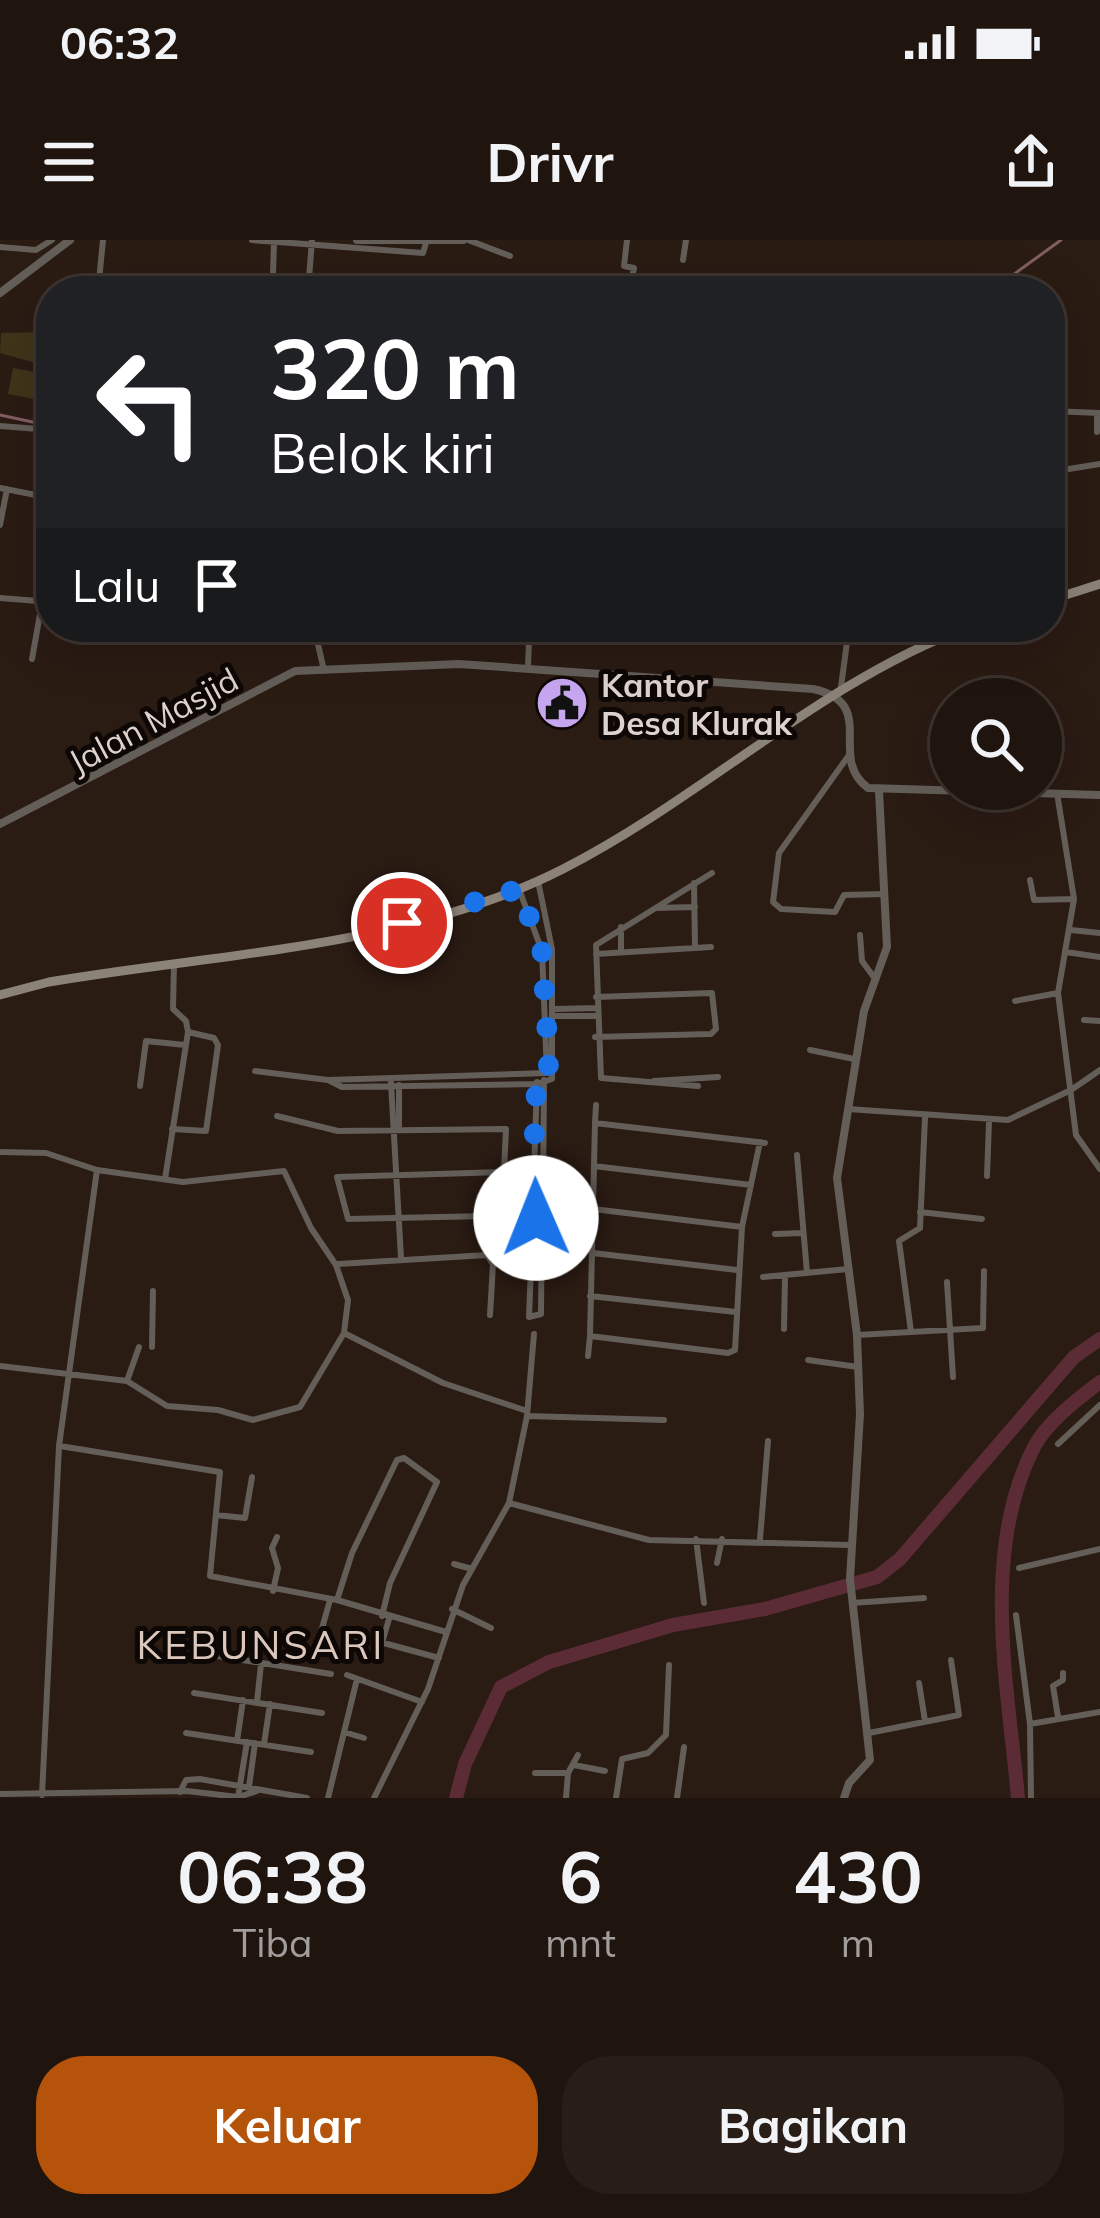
<!DOCTYPE html>
<html lang="id">
<style>
:root{--surface:#20140e;--page:#281d17;--text:#f1f3f6;--muted:#a29e9e;--line:#3d332e;--accent:#b45309}
body{margin:0;font-family:Mulish,sans-serif;background:var(--page);color:var(--text);height:100vh;display:flex;flex-direction:column;font-size:45px;white-space:nowrap}
*{box-sizing:border-box;margin:0}
p{font-size:39px;color:var(--muted)}
.icon{flex:none;width:66px;height:66px;fill:none;stroke:currentColor;stroke-width:2;stroke-linecap:round;stroke-linejoin:round}
.map{position:relative;height:1558px;overflow:hidden}
.sheet{display:flex;flex-direction:column;background:var(--surface);flex:1}
.sheet>*{flex:none}
.hud{position:absolute;left:36px;top:36px;width:1029px;height:366px;border-radius:48px;box-shadow:0 12px 48px #0002,0 0 0 3px var(--line);background:#202124;color:#fff;overflow:hidden}
.tools{position:absolute;left:930px;top:438px;display:grid;gap:24px}
.tools a{display:grid;place-items:center;width:132px;height:132px;border-radius:50%;background:var(--surface);box-shadow:0 12px 48px #0002,0 0 0 3px var(--line);font-size:60px}
.pin{position:absolute;display:grid;place-items:center;width:102px;height:102px;color:#fff;margin:-51px;border:6px solid #fff;border-radius:50%;box-shadow:0 3px 12px #0007}
.me{position:absolute;width:132px;margin:-66px;rotate:359deg;stroke-linejoin:round;filter:drop-shadow(0 0 9px #0008)}
.turn{display:flex;align-items:center;gap:42px;height:252px;padding:0 36px;font-size:54px}
.turn .icon{width:156px;height:156px;stroke-width:2.5}
.turn b{display:block;font-size:84px;line-height:102px}
.then{display:flex;align-items:center;height:114px;padding:0 36px;background:#0003;gap:24px;font-size:45px}
.eta{display:flex;justify-content:space-evenly;align-items:center;height:204px;text-align:center}
.eta b{font-size:72px;font-weight:700;line-height:84px}
.button{display:flex;gap:24px;margin-top:auto;padding:24px 36px}
.button a{flex:1;height:138px;border-radius:48px;background:var(--accent);color:#fff;font-size:48px;font-weight:700;line-height:138px;text-align:center}
.button a+a{background:var(--page);color:var(--text)}
.status{display:flex;justify-content:space-between;align-items:center;height:84px;padding:0 60px;background:var(--surface);direction:ltr}
.status svg{height:33px;fill:currentColor}
header{display:flex;justify-content:space-between;align-items:center;height:156px;padding:0 36px;background:var(--surface);font-size:54px;font-weight:700}
.map>svg:first-child{display:block}
</style>
<div class="status"><b>06:32</b><svg viewBox="0 0 49 12"><path d="M0 12V9h3v3zM5 12V6h3v6zM10 12V3h3v9zM15 12V0h3v12zM26 1h20v11H26zM47 4h2v5h-2z"/></svg></div>
<header><svg class="icon" aria-label="menu" viewBox="0 0 24 24"><path d="M4 6h16M4 12h16M4 18h16"/></svg>Drivr<svg class="icon" aria-label="share" viewBox="0 0 24 24"><path d="M12 15V3M7 8l5-5 5 5M5 13v7h14v-7"/></svg></header>
<div class="map">
<svg width="1100" height="1558" viewBox="0 0 1100 1558">
<rect width="100%" height="100%" fill="#2a1b13"/>
<path fill="#3e351a" d="M44,92L39,124L0,113L1,93Z
M13,128L45,134L39,160L8,154Z"/>
<g fill="none" stroke-linecap="round" stroke-linejoin="round">
<path stroke="#825e63" stroke-width="3" d="M955,51L1006,40L1061,0
M0,175L51,186"/>
<path stroke="#5b2c36" stroke-width="14" d="M456,1558L465,1524L501,1447L549,1422L673,1385L765,1369L877,1337L900,1319L1074,1117L1100,1099
M1018,1558C1008,1446 980,1312 1034,1207C1047,1182 1078,1159 1100,1142"/>
<path stroke="#645e58" stroke-width="6" d="M252,0L423,13L426,3
M468,0L510,16
M627,0L624,26L634,28L629,51
M0,7L36,10L52,0
M683,20L686,0
M273,34L274,1
M98,51L103,0
M308,51L312,0
M1050,171L1100,173
M0,186L51,190
M1097,192V173
M1050,232L1100,224
M0,248L51,258
M0,285L7,249
M41,286L45,256
M0,358L51,362
M314,387L323,426
M32,419L42,363
M528,427L529,401L547,387
M841,447L849,387
M849,515L779,613L773,662L781,669L835,672L844,655L885,654
M1057,553L1074,659L1058,753L1076,895L1100,929
M1030,640L1034,660L1074,659
M694,643L695,708
M656,668L695,667
M621,687V711
M1071,690L1100,693
M860,695L862,721L873,736
M1066,712L1100,717
M596,714L711,707
M1015,761L1058,753
M556,769L596,768
M556,776H595
M1084,780L1100,781
M595,797L711,794L716,789L712,753L596,757
M810,810L854,819
M255,831L328,840L342,847L537,844L552,839V709L538,641
M328,840L547,833L542,711L519,649
M654,841L718,837
M391,843L401,1018
M399,845V886
M140,846L146,801L185,805
M698,846L601,838L596,705L712,633
M596,865L595,883L765,903
M848,869L1008,880L1071,850L1100,830
M277,876L338,891L506,889L504,932L337,937L348,979L487,976V1015
M595,883L590,1096L728,1113L735,1110L742,987L760,902
M172,889L206,891L218,805L214,798L188,792
M0,912L46,913L97,930L183,942L284,931L311,988L336,1025L348,1060L344,1093L300,1167L253,1180L218,1170L167,1166L127,1141L0,1126
M797,915L807,1033
M594,926L751,945
M987,936L989,882
M165,939L188,792L186,781L173,769L174,723
M531 970a8 8 0 1 1 16 0a8 8 0 1 1-16 0Z
M543,962L544,840
M533,964L537,842
M548,971L593,969L742,987
M920,972L982,979
M533,976L529,1077L541,1074L542,978
M775,994L803,993
M593,1013L737,1030
M338,1024L487,1015L493,1024L490,1075
M763,1037L848,1029
M947,1042L953,1137
M590,1056L736,1072
M784,1089L785,1036
M911,1092L899,1001L920,988L925,878
M344,1093L443,1143L527,1171
M857,1095L983,1088L984,1031
M152,1107L153,1051
M588,1116L590,1096
M808,1120L858,1127
M127,1141L139,1107
M527,1176L664,1180
M1058,1204L1100,1165
M60,1206L220,1232L210,1336L337,1360L446,1392
M509,1263L649,1300L849,1305
M216,1275L245,1278L252,1237
M696,1299L704,1363
M760,1299L768,1201
M717,1323L722,1299
M454,1324L472,1329
M1019,1328L1100,1309
M273,1351L278,1328L272,1308L277,1297
M337,1360L352,1313L397,1220L404,1218L437,1242L390,1343L382,1376
M852,1363L924,1358
M452,1369L491,1388
M1016,1375L1030,1484L1031,1558
M382,1403L389,1379
M315,1413L330,1360
M349,1413L354,1401L369,1399L439,1418
M205,1414L331,1434
M347,1435L422,1462
M919,1443L925,1481
M194,1453L322,1473
M257,1462L261,1424
M1058,1477L1053,1446L1063,1440V1433
M1030,1484L1100,1472
M344,1492L364,1498
M186,1493L311,1512
M869,1493L959,1475L951,1420
M237,1501L243,1460
M264,1504L270,1464
M574,1525L605,1531
M535,1533H567
M249,1547L255,1503
M180,1552L186,1540L200,1539L307,1558
M0,1554L187,1551L238,1557L257,1551
M42,1555L59,1206L97,930
M238,1557L247,1502
M328,1558L357,1439
M374,1558L428,1449L463,1345L509,1263L527,1176L534,1094
M566,1558L568,1533L578,1515
M616,1558L622,1519L648,1513L666,1495L669,1425
M677,1558L684,1507"/>
<path stroke="#645e58" stroke-width="8" d="M357,0H463
M0,53L70,0
M0,584L295,431L459,424L813,449C880,463 826,517 868,548L1100,555
M844,1558L849,1543L870,1520L850,1339L860,1174L857,1095L837,938L864,771L887,707L879,551"/>
<path stroke="#8b8278" stroke-width="9" d="M1050,360L1100,344
M0,755L49,742C218,713 408,708 563,629C704,557 819,443 968,387"/>
</g>
<g fill="none" stroke-linecap="round" stroke-linejoin="round">
<path stroke="#1a73e8" stroke-width="21" stroke-dasharray="0 37.8" d="M402,683L519,649L542,711L549,822L547,833L537,837L531,970L536,978"/>
</g>
<defs>
<g id="civic-disc" transform="scale(2.7)"><circle r="9.5" fill="#c7a6f0" stroke="#0d0705"/><path d="M-.6-6.5H3V-4.5H.6V-3L4-1V1h2V6H-6V1h2V-1L-.6-3ZM-1.2 2.5V6h2.4V2.5Z" fill="#111"/></g>
</defs>
<g fill-rule="evenodd">
<use href="#civic-disc" x="562" y="463"/>
</g>
<g text-anchor="middle" dominant-baseline="central" stroke-width="10" stroke-linejoin="round" paint-order="stroke">
<g font-size="33" font-weight="bold" fill="#ddd2cd" stroke="#0d0705" text-anchor="start">
<text x="601" y="444">Kantor<tspan x="601" dy="38">Desa Klurak</tspan></text>
</g>
<g font-size="33" fill="#ddd2cd" stroke="#0d0705">
<text transform="translate(153 480) rotate(-28)">Jalan Masjid</text>
</g>
<g font-size="39" letter-spacing="3" fill="#dbc7bc" stroke="#0d0705">
<text x="261" y="1404">KEBUNSARI</text>
</g>
</g>
</svg>
<div class="tools">
<a><svg class="icon" aria-label="search" viewBox="0 0 24 24"><circle cx="10" cy="10" r="6"/><path d="M15 15l6 6"/></svg></a>
</div>
<div class="pin" style="left:402px;top:683px;background:#d93025"><svg class="icon" aria-label="arrive" viewBox="0 0 24 24"><path d="M6 21V4h12l-3 4 3 4H6"/></svg></div>
<svg class="me" style="left:536px;top:978px" viewBox="-20 -20 40 40"><circle r="19" fill="#fff"/><path d="M0-13L10 11 0 6-10 11z" fill="#1a73e8"/></svg>
<div class="hud">
<div class="turn"><svg class="icon" aria-label="left" viewBox="0 0 24 24"><path d="M17 20v-9H6M10 6l-5 5 5 5"/></svg><div><b>320 m</b>Belok kiri</div></div>
<div class="then">Lalu<svg class="icon" aria-label="arrive" viewBox="0 0 24 24"><path d="M6 21V4h12l-3 4 3 4H6"/></svg></div>
</div>
</div>
<section class="sheet">
<div class="eta">
<div><b>06:38</b><p>Tiba</p></div>
<div><b>6</b><p>mnt</p></div>
<div><b>430</b><p>m</p></div>
</div>
<div class="button"><a>Keluar</a><a>Bagikan</a></div>
</section>
